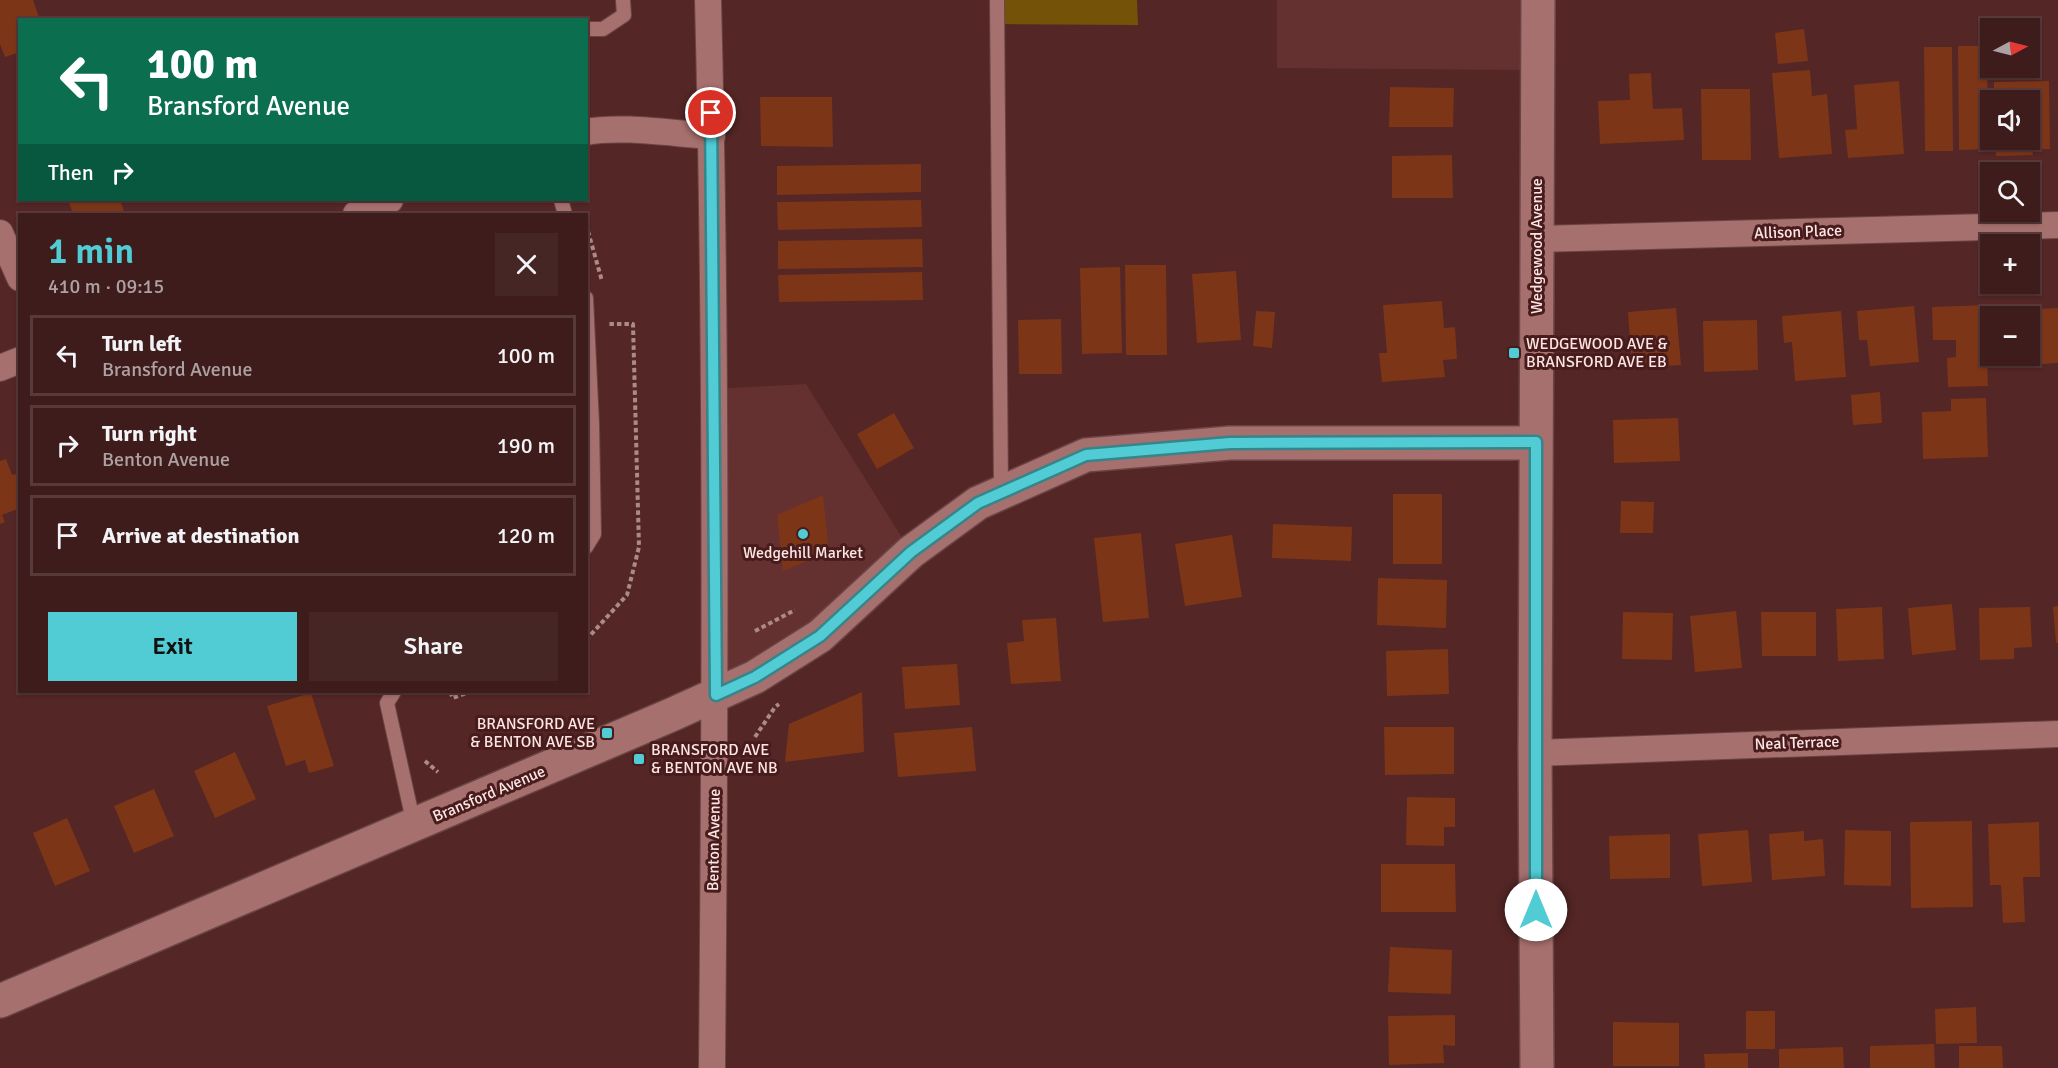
<!DOCTYPE html>
<meta charset="utf-8">
<style>
:root{--surface:#3f1c1c;--page:#462525;--text:#f1f3f6;--muted:#ada1a3;--line:#583a3b;--accent:#51ccd4}
body{margin:0;font-family:Signika,sans-serif;background:var(--page);color:var(--text);height:100vh;display:flex;flex-direction:column;font-size:22px;white-space:nowrap}
*{box-sizing:border-box;margin:0}
p{font-size:20px;color:var(--muted)}
.icon{flex:none;width:33px;height:33px;fill:none;stroke:currentColor;stroke-width:2;stroke-linecap:round;stroke-linejoin:round}
.map{position:relative;flex:1;overflow:hidden}
.side{position:absolute;left:18px;top:213px;width:570px;height:480px;display:flex;flex-direction:column;background:var(--surface);border-radius:0px;box-shadow:0 2px 4px #0004,0 0 0 2px var(--line)}
.side>*{flex:none}
.banner{position:absolute;left:18px;top:18px;width:570px;height:183px;border-radius:0px;box-shadow:0 2px 4px #0004,0 0 0 2px var(--line);background:#0b6e4f;color:#fff;overflow:hidden}
.needle{width:39px;rotate:83deg}
.controls{position:absolute;left:1980px;top:18px;display:grid;gap:12px}
.controls a{display:grid;place-items:center;width:60px;height:60px;border-radius:0px;background:var(--surface);box-shadow:0 2px 4px #0004,0 0 0 2px var(--line);font-size:30px}
.pin{position:absolute;display:grid;place-items:center;width:51px;height:51px;color:#fff;margin:-26px;border:3px solid #fff;border-radius:50%;box-shadow:0 2px 6px #0007}
.me{position:absolute;width:66px;margin:-33px;rotate:0deg;stroke-linejoin:round;filter:drop-shadow(0 0 4px #0008)}
.turn{display:flex;align-items:center;gap:21px;height:126px;padding:0 30px;font-size:27px}
.turn .icon{width:78px;height:78px;stroke-width:2.5}
.turn b{display:block;font-size:42px;line-height:51px}
.then{display:flex;align-items:center;height:57px;padding:0 30px;background:#0003;gap:12px;font-size:22px}
.round{display:grid;place-items:center;flex:none;width:63px;height:63px;border-radius:0px;background:var(--page)}
.summary{display:flex;align-items:center;justify-content:space-between;height:102px;padding:0 30px}
h1{font-size:36px;font-weight:600;line-height:45px;color:var(--accent)}
.action{display:flex;gap:12px;margin-top:auto;padding:12px 30px}
.action a{flex:1;height:69px;border-radius:0px;background:var(--accent);color:#111;font-size:24px;font-weight:600;line-height:69px;text-align:center}
.action a+a{background:var(--page);color:var(--text)}
ul{padding:0;list-style:none}
li{display:flex;align-items:center;gap:18px;height:81px;margin:0 12px 9px;padding:0 18px;border:3px solid var(--line);border-radius:0px}
li div{flex:1}
li b{display:block;font-size:22px}
li em{font-style:normal}
.map>svg:first-child{display:block}
</style>
<div class="map">
<svg width="2058" height="1068" viewBox="0 0 2058 1068">
<rect width="100%" height="100%" fill="#542626"/>
<path fill="#643130" d="M1277,0H1538V70L1277,68Z
M806,384L911,552L716,695L714,389Z"/>
<path fill="#745308" d="M997,0H1137L1138,25L997,24Z"/>
<path fill="#7d3517" d="M0,0H33L40,20H20V52L5,57L0,44Z
M1804,29L1808,61L1778,64L1775,33Z
M1958,46H1987L1988,149L1959,150Z
M1924,47H1952L1953,151H1925Z
M1810,70L1812,96L1827,94L1832,154L1779,158L1772,73Z
M1651,73L1653,109L1682,108L1684,140L1600,144L1598,101L1630,100L1629,74Z
M1899,81L1904,154L1848,158L1845,130L1857,129L1854,85Z
M2049,81L2050,149H2032L2033,155L1996,156L1995,140H2030V100H1994V82Z
M1390,87L1454,88L1453,127H1389Z
M1701,89H1750L1751,160H1702Z
M760,97H832L833,147L761,146Z
M1452,155L1453,198H1392V156Z
M921,164V192L777,195V166Z
M68,200H120L125,214H73Z
M921,200L922,227L778,230L777,202Z
M922,239L923,267L778,269V241Z
M1125,265H1166L1167,355H1126Z
M1120,267L1122,353L1082,354L1080,268Z
M1236,271L1241,340L1197,343L1192,274Z
M922,272L923,300L779,302L778,275Z
M1442,301L1444,328L1455,327L1457,359L1443,360L1445,377L1382,382L1379,353H1387L1383,305Z
M1985,305L1988,386L1948,387L1947,358L1956,357V340H1933L1932,307Z
M1914,306L1919,362L1870,366L1867,340H1859L1857,311Z
M1676,308L1681,365L1632,368L1628,312Z
M2058,308V363L2012,366L2011,356H2030V316H2001L2000,311Z
M1256,311L1275,312L1272,348L1253,346Z
M1841,311L1846,377L1795,381L1792,342L1784,343L1782,316Z
M1061,319L1062,374H1019L1018,320Z
M1757,320L1758,370L1704,372L1703,321Z
M1880,392L1882,423L1853,425L1851,395Z
M1986,398L1988,457L1923,459L1922,412L1951,411V399Z
M894,413L914,448L877,469L857,434Z
M1678,418L1680,461L1614,463L1613,420Z
M6,459L12,475L20,473V508L2,515L5,522L0,524V461Z
M1393,494H1442V564H1393Z
M823,495L829,552L783,571L777,515Z
M1621,501L1654,502L1653,533H1620Z
M1273,524L1352,527L1351,561L1272,558Z
M1141,533L1149,618L1103,622L1094,538Z
M1232,535L1242,597L1185,606L1175,544Z
M1378,578L1447,580L1446,628L1377,625Z
M1952,604L1956,650L1912,655L1908,608Z
M2058,606V643H2056L2053,607Z
M1882,607L1884,659L1838,661L1836,609Z
M2030,607L2032,647L2014,648V659L1980,660L1979,608Z
M1736,611L1742,668L1695,672L1690,616Z
M1623,612L1673,613L1672,660L1622,659Z
M1761,612H1816V656H1762Z
M1056,618L1061,681L1011,684L1007,643L1024,641L1022,620Z
M1448,649L1449,694L1387,696L1386,651Z
M957,664L960,705L905,709L902,667Z
M862,692L864,752L785,762L789,724Z
M311,693L334,766L309,773L305,760L286,766L267,706Z
M972,727L976,771L898,777L894,733Z
M1384,727H1454V774L1385,775Z
M235,752L256,799L215,818L194,771Z
M154,789L174,836L134,853L114,806Z
M1407,797L1455,798V827H1444V846L1406,845Z
M67,818L90,871L55,886L33,833Z
M1972,821L1973,907L1911,908L1910,822Z
M2039,822L2040,877H2023L2025,922L2003,923L2001,885H1990L1988,824Z
M1748,830L1752,882L1702,886L1698,834Z
M1845,830L1891,831V886L1844,885Z
M1804,831V841L1823,839L1825,876L1772,880L1769,834Z
M1670,834V878L1610,879L1609,836Z
M1381,864H1455L1456,912H1381Z
M1390,947L1452,950L1451,994L1388,992Z
M1976,1007L1977,1043L1936,1044L1935,1009Z
M1746,1011H1775V1049H1746Z
M1455,1015V1046L1443,1045L1444,1063L1389,1065L1388,1016Z
M1613,1022L1679,1023V1066H1613Z
M1934,1044L1935,1068H1870V1046Z
M1959,1046H2002L2003,1068H1959Z
M1843,1047L1844,1068H1779V1049Z
M1748,1053V1068H1705L1704,1054Z"/>
<g fill="none" stroke-linecap="round" stroke-linejoin="round">
<g stroke="#6a4445" stroke-width="16">
<path id="lane" d="M997,0L1001,491
M586,29H603L624,15L623,0
M561,200L565,214
M586,298L592,424L594,534L586,547
M394,692L387,703L414,825"/>
</g>
<g stroke="#6a4445" stroke-width="28">
<path id="street" d="M708,0C717,356 715,712 712,1068
M586,132C621,125 675,134 712,136
M356,214L390,200
M0,233L20,278
M1538,239L2058,225
M0,368L20,360
M1535,753L2058,734"/>
</g>
<g stroke="#6a4445" stroke-width="36">
<path id="secondary" d="M0,1001L671,715L755,677L820,636L911,552L978,503L1086,455L1230,443H1536
M1537,1068L1535,753L1538,0"/>
</g>
<path stroke="#ac8a89" stroke-width="4" stroke-dasharray="4.5 3" stroke-linecap="butt" d="M586,169L590,163
M586,224L602,281
M755,631L795,610
M586,640L627,595L639,547L633,324H609
M450,692L453,698L469,692
M755,737L775,707L779,704
M425,761L438,772"/>
<use href="#lane" stroke="#a6706e" stroke-width="14"/>
<use href="#street" stroke="#a6706e" stroke-width="26"/>
<use href="#secondary" stroke="#a6706e" stroke-width="33"/>
</g>
<g fill="none" stroke-linecap="round" stroke-linejoin="round">
<g stroke="#35858a" stroke-width="15">
<path id="route" d="M711,113L716,695L755,677L820,636L911,552L978,503L1086,455L1230,443L1536,442V910"/>
</g>
<use href="#route" stroke="#51ccd4" stroke-width="10"/>
</g>
<g fill="#51ccd4" stroke="#481c1c" stroke-width="2">
<rect x="1508" y="347" width="12" height="12" rx="3"/>
<circle cx="803" cy="534" r="6"/>
<rect x="601" y="727" width="12" height="12" rx="3"/>
<rect x="633" y="753" width="12" height="12" rx="3"/>
</g>
<g text-anchor="middle" dominant-baseline="central" stroke-width="6" stroke-linejoin="round" paint-order="stroke">
<g font-size="16" fill="#fde5e3" stroke="#481c1c">
<text transform="translate(1798 232) rotate(-2)">Allison Place</text>
<text transform="translate(1537 246) rotate(-90)">Wedgewood Avenue</text>
<text transform="translate(1797 743) rotate(-2)">Neal Terrace</text>
<text transform="translate(489 794) rotate(-23)">Bransford Avenue</text>
<text transform="translate(714 840) rotate(-89)">Benton Avenue</text>
</g>
<g font-size="16" fill="#fde5e3" stroke="#481c1c" text-anchor="start">
<text x="1526" y="344">WEDGEWOOD AVE &amp;<tspan x="1526" dy="18">BRANSFORD AVE EB</tspan></text>
<text x="803" y="553" text-anchor="middle">Wedgehill Market</text>
<text x="595" y="724" text-anchor="end">BRANSFORD AVE<tspan x="595" dy="18">&amp; BENTON AVE SB</tspan></text>
<text x="651" y="750">BRANSFORD AVE<tspan x="651" dy="18">&amp; BENTON AVE NB</tspan></text>
</g>
</g>
</svg>
<div class="controls">
<a><svg class="needle" viewBox="-14 -14 28 28"><path d="M0-13l5 13h-10z" fill="#e53935"/><path d="M0 13l5-13h-10z" fill="#ada1a3"/></svg></a>
<a><svg class="icon" aria-label="sound" viewBox="0 0 24 24"><path d="M4 9h4l5-4v14l-5-4H4zM17 9q2 3 0 6"/></svg></a>
<a><svg class="icon" aria-label="search" viewBox="0 0 24 24"><circle cx="10" cy="10" r="6"/><path d="M15 15l6 6"/></svg></a>
<a>+</a>
<a>−</a>
</div>
<div class="pin" style="left:711px;top:113px;background:#d93025"><svg class="icon" aria-label="arrive" viewBox="0 0 24 24"><path d="M6 21V4h12l-3 4 3 4H6"/></svg></div>
<svg class="me" style="left:1536px;top:910px" viewBox="-20 -20 40 40"><circle r="19" fill="#fff"/><path d="M0-13L10 11 0 6-10 11z" fill="#51ccd4"/></svg>
<div class="banner">
<div class="turn"><svg class="icon" aria-label="left" viewBox="0 0 24 24"><path d="M17 20v-9H6M10 6l-5 5 5 5"/></svg><div><b>100 m</b>Bransford Avenue</div></div>
<div class="then">Then<svg class="icon" aria-label="right" viewBox="0 0 24 24"><path d="M7 20v-9h11M14 6l5 5-5 5"/></svg></div>
</div>
<section class="side">
<div class="summary"><div><h1>1 min</h1><p>410 m · 09:15</p></div><a class="round"><svg class="icon" aria-label="close" viewBox="0 0 24 24"><path d="M6 6l12 12M18 6L6 18"/></svg></a></div>
<ul>
<li><svg class="icon" aria-label="left" viewBox="0 0 24 24"><path d="M17 20v-9H6M10 6l-5 5 5 5"/></svg><div><b>Turn left</b><p>Bransford Avenue</p></div><em>100 m</em></li>
<li><svg class="icon" aria-label="right" viewBox="0 0 24 24"><path d="M7 20v-9h11M14 6l5 5-5 5"/></svg><div><b>Turn right</b><p>Benton Avenue</p></div><em>190 m</em></li>
<li><svg class="icon" aria-label="arrive" viewBox="0 0 24 24"><path d="M6 21V4h12l-3 4 3 4H6"/></svg><div><b>Arrive at destination</b></div><em>120 m</em></li>
</ul>
<div class="action"><a>Exit</a><a>Share</a></div>
</section>
</div>
